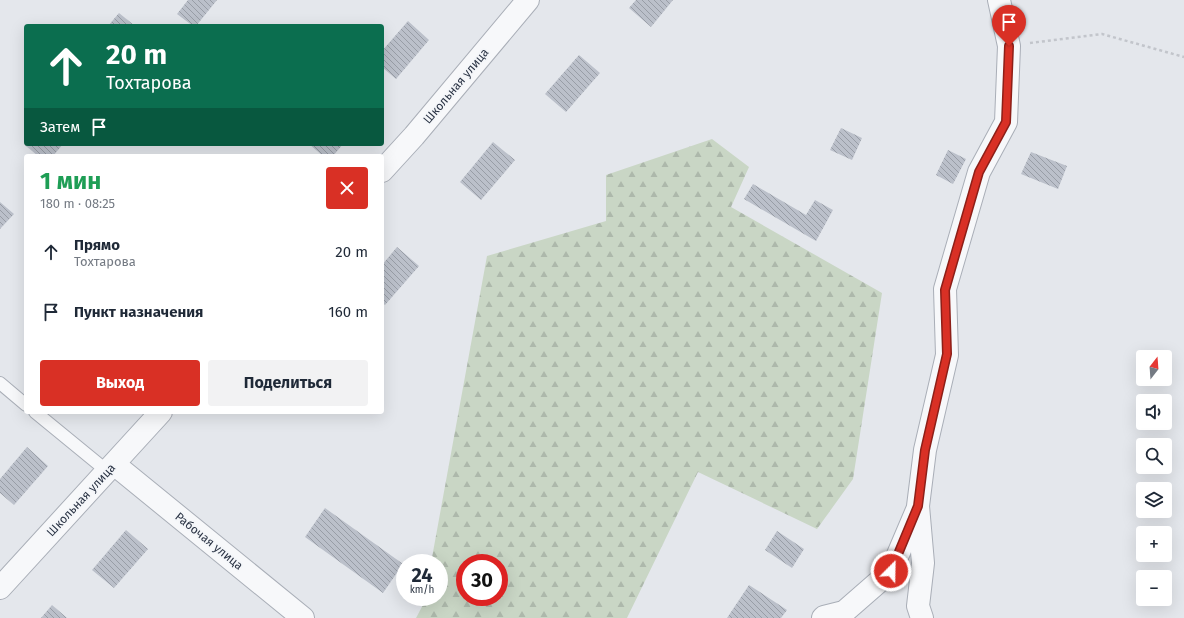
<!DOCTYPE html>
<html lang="ru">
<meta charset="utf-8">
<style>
:root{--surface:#fff;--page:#f2f2f3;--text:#1f2937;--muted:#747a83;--accent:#d93025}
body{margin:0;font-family:"Fira Sans",sans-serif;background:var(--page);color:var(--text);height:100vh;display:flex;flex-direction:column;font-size:15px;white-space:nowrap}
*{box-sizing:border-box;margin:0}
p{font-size:13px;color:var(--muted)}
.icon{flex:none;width:22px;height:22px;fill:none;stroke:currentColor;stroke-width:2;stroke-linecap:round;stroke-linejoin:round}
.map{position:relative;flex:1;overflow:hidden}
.sheet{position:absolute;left:24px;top:154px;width:360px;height:260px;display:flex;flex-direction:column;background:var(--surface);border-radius:4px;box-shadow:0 4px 16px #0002}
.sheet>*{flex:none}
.banner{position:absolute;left:24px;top:24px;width:360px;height:122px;border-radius:4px;box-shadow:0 4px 16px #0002;background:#0b6e4f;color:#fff;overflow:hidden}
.needle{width:26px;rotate:17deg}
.fabs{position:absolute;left:1136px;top:350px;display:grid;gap:8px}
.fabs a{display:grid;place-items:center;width:36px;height:36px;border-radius:4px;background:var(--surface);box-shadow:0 4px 16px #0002;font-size:20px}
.speed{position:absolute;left:396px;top:554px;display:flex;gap:8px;font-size:20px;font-weight:700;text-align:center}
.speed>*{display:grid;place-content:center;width:52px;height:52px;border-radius:50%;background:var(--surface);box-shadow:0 4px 16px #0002;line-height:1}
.speed small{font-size:10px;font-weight:400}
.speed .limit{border:6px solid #d22;background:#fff;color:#111}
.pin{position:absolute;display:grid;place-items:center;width:34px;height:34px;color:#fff;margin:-41px -17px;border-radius:50% 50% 50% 0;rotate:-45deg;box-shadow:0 0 4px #0007}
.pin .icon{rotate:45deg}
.me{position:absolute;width:44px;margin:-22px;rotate:23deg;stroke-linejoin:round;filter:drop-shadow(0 0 3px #0008)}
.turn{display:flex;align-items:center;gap:14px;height:84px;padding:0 16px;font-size:18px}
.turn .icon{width:52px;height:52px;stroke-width:2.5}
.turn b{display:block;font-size:28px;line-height:34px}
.then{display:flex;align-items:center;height:38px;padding:0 16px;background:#0003;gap:8px;font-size:15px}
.round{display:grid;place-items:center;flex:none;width:42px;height:42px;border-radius:4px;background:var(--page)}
.head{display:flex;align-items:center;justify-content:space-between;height:68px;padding:0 16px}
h1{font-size:24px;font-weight:700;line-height:30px;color:#1e9e55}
.button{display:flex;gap:8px;margin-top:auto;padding:8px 16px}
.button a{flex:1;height:46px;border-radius:4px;background:var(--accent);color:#fff;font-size:16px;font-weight:700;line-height:46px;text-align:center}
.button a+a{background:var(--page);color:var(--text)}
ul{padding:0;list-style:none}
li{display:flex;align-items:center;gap:12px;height:60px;padding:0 16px}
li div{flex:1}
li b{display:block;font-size:15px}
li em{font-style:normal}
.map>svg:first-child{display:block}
</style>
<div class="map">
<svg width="1184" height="618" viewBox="0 0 1184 618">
<defs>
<pattern id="forest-firs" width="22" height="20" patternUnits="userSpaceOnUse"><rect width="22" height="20" fill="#c9d6c5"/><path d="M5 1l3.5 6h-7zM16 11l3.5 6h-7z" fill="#adb8ab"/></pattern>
<pattern id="building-back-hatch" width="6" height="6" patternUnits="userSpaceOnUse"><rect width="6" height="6" fill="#bbc0ca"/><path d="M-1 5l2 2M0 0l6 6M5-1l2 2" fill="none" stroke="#989da6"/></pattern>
</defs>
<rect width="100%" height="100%" fill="#e4e7ec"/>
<path fill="url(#forest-firs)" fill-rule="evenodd" d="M712,139L749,167L731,207L882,293L853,479L817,529L698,472L627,618H416L424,603L425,597H439V563H431L487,256L606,221V175ZM465,563H499V597H465Z"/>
<path fill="url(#building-back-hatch)" d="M188,0H217L196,26H193L177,14Z
M636,0H673L651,27L629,8Z
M119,13L135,26H108Z
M408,21L429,40L396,79L382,67V51Z
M579,55L600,73L566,112L545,94Z
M841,128L862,138L852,160L830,150Z
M493,142L515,160L481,200L460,182Z
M26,144H63L53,156H38L25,145Z
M309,144H343L333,156H323Z
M948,150L966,159L953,184L936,175Z
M1031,152L1067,166L1058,189L1021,174Z
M753,184L806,215L815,200L833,210L816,241L744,199Z
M0,202L14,214L0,229Z
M397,247L419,266L385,305L382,303V265Z
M27,447L48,466L14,505L0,493V479Z
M325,508L403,564L383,593L305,537Z
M126,530L148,549L114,588L92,570Z
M777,531L804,549L792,568L765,550Z
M749,585L787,610L781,618H727Z
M52,605L67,618H41Z"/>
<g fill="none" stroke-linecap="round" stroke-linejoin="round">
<g stroke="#a9aeb7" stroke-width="14">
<path id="service" d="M0,383L26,405
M35,412L107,471"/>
</g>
<g stroke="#a9aeb7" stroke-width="24">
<path id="minor" d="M382,171L414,136L528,0
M114,464L303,618
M0,588L161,412
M823,618L824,617L844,612L891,571L917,510
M922,618L918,606L923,563L918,506L925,450L947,355L945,289L979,172L1006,122L1009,46L999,0"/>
</g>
<path stroke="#c2c5cb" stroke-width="2.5" stroke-dasharray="3 3" stroke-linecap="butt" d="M1030,43L1102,34L1184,57"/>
<use href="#service" stroke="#f7f8fa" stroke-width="12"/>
<use href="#minor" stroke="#f7f8fa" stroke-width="22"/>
</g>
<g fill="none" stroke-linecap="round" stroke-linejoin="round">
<g stroke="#8d1f18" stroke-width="10">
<path id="route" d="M891,571L918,506L925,450L947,354L945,290L979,172L1006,122L1009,46"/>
</g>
<use href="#route" stroke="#d93025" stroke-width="7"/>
</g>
<g text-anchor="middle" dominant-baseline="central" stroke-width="3.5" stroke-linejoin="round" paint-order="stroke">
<g font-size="12" fill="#2b3445" stroke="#f4f6f9">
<text transform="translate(456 86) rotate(-50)">Школьная улица</text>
<text transform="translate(81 500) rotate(-47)">Школьная улица</text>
<text transform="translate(209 541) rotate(39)">Рабочая улица</text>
</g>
</g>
</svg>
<div class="fabs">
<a><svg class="needle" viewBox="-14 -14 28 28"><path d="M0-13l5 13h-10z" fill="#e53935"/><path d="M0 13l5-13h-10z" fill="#747a83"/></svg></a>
<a><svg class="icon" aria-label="sound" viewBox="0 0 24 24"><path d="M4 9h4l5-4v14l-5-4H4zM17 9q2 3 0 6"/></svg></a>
<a><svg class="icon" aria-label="search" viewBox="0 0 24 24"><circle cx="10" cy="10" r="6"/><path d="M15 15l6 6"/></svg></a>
<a><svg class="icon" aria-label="layers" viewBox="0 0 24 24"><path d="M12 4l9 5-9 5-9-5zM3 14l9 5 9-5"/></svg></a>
<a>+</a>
<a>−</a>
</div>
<div class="speed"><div>24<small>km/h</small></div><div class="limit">30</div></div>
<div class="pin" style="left:1009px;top:46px;background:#d93025"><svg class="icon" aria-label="arrive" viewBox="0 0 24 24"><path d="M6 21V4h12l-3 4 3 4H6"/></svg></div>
<svg class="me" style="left:891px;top:571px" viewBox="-20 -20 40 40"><circle r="17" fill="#d93025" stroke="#fff" stroke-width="3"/><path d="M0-11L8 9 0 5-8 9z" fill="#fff"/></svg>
<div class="banner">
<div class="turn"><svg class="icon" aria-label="ahead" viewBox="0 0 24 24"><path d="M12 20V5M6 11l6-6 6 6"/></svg><div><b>20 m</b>Тохтарова</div></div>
<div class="then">Затем<svg class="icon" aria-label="arrive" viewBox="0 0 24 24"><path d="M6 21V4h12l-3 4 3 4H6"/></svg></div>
</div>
<section class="sheet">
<div class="head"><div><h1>1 мин</h1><p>180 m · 08:25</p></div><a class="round" style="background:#d93025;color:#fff"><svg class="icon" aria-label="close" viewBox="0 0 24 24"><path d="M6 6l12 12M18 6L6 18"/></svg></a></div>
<ul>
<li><svg class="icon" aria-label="ahead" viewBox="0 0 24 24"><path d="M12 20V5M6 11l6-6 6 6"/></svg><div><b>Прямо</b><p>Тохтарова</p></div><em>20 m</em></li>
<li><svg class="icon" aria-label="arrive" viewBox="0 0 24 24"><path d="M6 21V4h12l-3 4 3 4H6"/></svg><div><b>Пункт назначения</b></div><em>160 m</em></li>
</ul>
<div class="button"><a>Выход</a><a>Поделиться</a></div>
</section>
</div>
